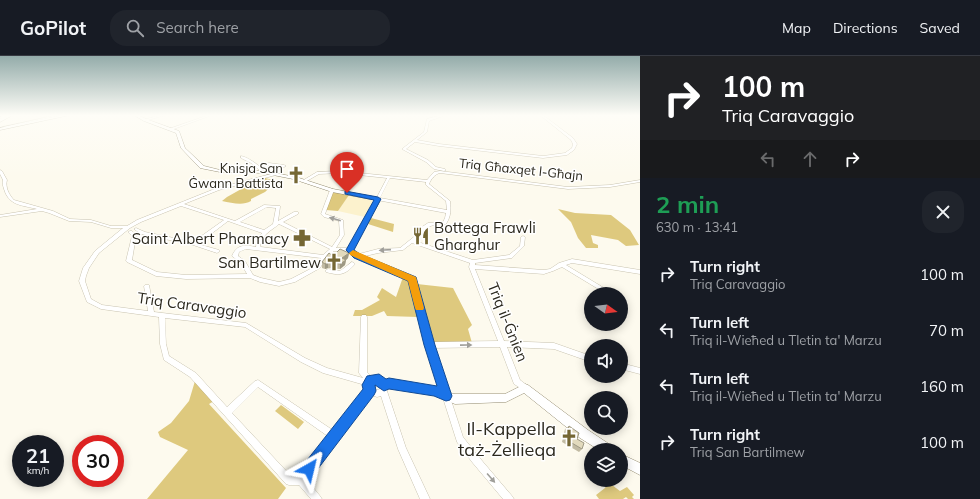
<!DOCTYPE html>
<meta charset="utf-8">
<style>
:root{--surface:#171b24;--page:#20242c;--text:#f1f3f6;--muted:#9ea1a6;--line:#363941}
body{margin:0;font-family:Mulish,sans-serif;background:var(--page);color:var(--text);height:100vh;display:flex;flex-direction:column;font-size:15px;white-space:nowrap}
*{box-sizing:border-box;margin:0}
p{font-size:13px;color:var(--muted)}
.icon{flex:none;width:22px;height:22px;fill:none;stroke:currentColor;stroke-width:2;stroke-linecap:round;stroke-linejoin:round}
.map{position:relative;flex:1;overflow:hidden}
.panel{display:flex;flex-direction:column;background:var(--surface);width:340px}
.panel>*{flex:none}
.guide{background:#202124;color:#fff;overflow:hidden}
.needle{width:26px;rotate:104deg}
.fabs{position:absolute;left:584px;top:231px;display:grid;gap:8px}
.fabs a{display:grid;place-items:center;width:44px;height:44px;border-radius:50%;background:var(--surface);box-shadow:0 2px 10px #0003;font-size:20px}
.speed{position:absolute;left:12px;top:379px;display:flex;gap:8px;font-size:20px;font-weight:700;text-align:center}
.speed>*{display:grid;place-content:center;width:52px;height:52px;border-radius:50%;background:var(--surface);box-shadow:0 2px 10px #0003;line-height:1}
.speed small{font-size:10px;font-weight:400}
.speed .limit{border:6px solid #d22;background:#fff;color:#111}
.pin{position:absolute;display:grid;place-items:center;width:34px;height:34px;color:#fff;margin:-41px -17px;border-radius:50% 50% 50% 0;rotate:-45deg;box-shadow:0 0 4px #0007}
.pin .icon{rotate:45deg}
.me{position:absolute;width:44px;margin:-22px;rotate:37deg;stroke-linejoin:round;filter:drop-shadow(0 0 3px #0008)}
.turn{display:flex;align-items:center;gap:14px;height:84px;padding:0 16px;font-size:18px}
.turn .icon{width:52px;height:52px;stroke-width:2.5}
.turn b{display:block;font-size:28px;line-height:34px}
.lanes{display:flex;align-items:center;height:38px;padding:0 16px;background:#0003;justify-content:center;gap:20px;direction:ltr}
.lanes .off{opacity:.35}
.round{display:grid;place-items:center;flex:none;width:42px;height:42px;border-radius:16px;background:var(--page)}
.head{display:flex;align-items:center;justify-content:space-between;height:68px;padding:0 16px}
h1{font-size:24px;font-weight:700;line-height:30px;color:#1e9e55}
ul{padding:0;list-style:none}
li{display:flex;align-items:center;gap:12px;height:56px;padding:0 16px}
li div{flex:1}
li b{display:block;font-size:15px}
li em{font-style:normal}
header{display:flex;align-items:center;gap:24px;box-sizing:border-box;height:56px;padding:0 20px;background:var(--surface);border-bottom:1px solid var(--line)}
header strong{font-size:19px}
nav{display:flex;gap:22px;margin-inline-start:auto;font-size:14px}
.search{width:280px;height:36px;background:var(--page);display:flex;align-items:center;gap:10px;box-sizing:border-box;padding:0 14px;border-radius:16px;color:var(--muted);font-size:15px}
main{display:flex;flex:1;min-height:0}
.map>svg:first-child{display:block}
</style>
<header>
<strong>GoPilot</strong>
<div class="search"><svg class="icon" aria-label="search" viewBox="0 0 24 24"><circle cx="10" cy="10" r="6"/><path d="M15 15l6 6"/></svg>Search here</div>
<nav><a>Map</a><a>Directions</a><a>Saved</a></nav>
</header>
<main>
<div class="map">
<svg width="640" height="443" viewBox="0 0 640 443">
<rect width="100%" height="100%" fill="#fdfaee"/>
<path fill="#fcf2cd" d="M349,138L372,143V147L365,161L338,155Z"/>
<path fill="#dec97e" d="M265,122L277,125L265,136L251,143V145C243,150 232,147 222,145L227,141L252,127L242,131L239,129Z
M333,136L349,139L338,155L326,154Z
M558,153L575,157L611,159L630,174L639,189L626,190L618,184L591,179L593,187L598,189V192H586L578,182L571,166Z
M371,162L394,168L393,176L368,168Z
M403,221L408,225L418,261L387,260L384,255L372,260H353L355,254H362L380,244L377,241L382,232L396,241Z
M417,228L453,232L472,269L468,273L472,287L434,286Z
M195,325L214,345L209,348L286,432L278,443H147L188,394L160,381L158,376L171,367L189,345Z
M281,349L304,366L298,373L275,355Z
M608,426L620,435L627,431L634,439L632,441L634,443H628L626,441L623,443H599L596,439L605,432Z"/>
<g fill="none" stroke-linecap="round" stroke-linejoin="round">
<g stroke="#958d72" stroke-width="0.5">
<path id="minor" d="M57,59H62L4,72L3,71Z
M161,59H165L145,65L144,64Z
M209,59H212L171,74L169,73Z
M442,59H446L429,65L427,76L417,84L439,88L543,100L565,97L572,92L573,88L571,84L540,59H543L573,82L577,88L574,94L567,99L543,102L439,90L415,86L406,93L428,104L436,111L445,113L446,114L444,115L434,113L426,106L402,93L424,76L427,63Z
M241,100C247,101 254,106 259,110L269,107L284,109L286,110L284,111L269,109L260,112L265,116L263,117L251,107L241,102Z
M0,114L2,115L7,124C5,131 9,139 14,144L53,155L70,163L91,164L111,170H127L137,164L217,132L275,117L277,118L276,119L219,134L184,148L235,165L264,149L280,150V151L278,165L294,156H298V158L283,166L332,191L340,179L339,165L324,161L321,158L330,134L333,133L334,134L325,158L343,164L344,179L336,192H350L353,194L350,196L334,195L326,202L320,212L295,226L279,230L260,226L250,222L186,223L156,220L127,206L126,205L132,180L128,176L130,175H132L136,180L132,204L157,216L186,219L247,218L241,207L232,200C237,188 245,189 256,191L257,184L262,177L228,165L198,188L219,194L220,195L217,197L193,189L141,178L134,173L136,172L145,176L193,186L224,164L181,150L141,166L130,172L99,197L89,212L86,220L85,225L91,243L102,249L148,255L144,230L145,229H149L154,256L246,267L305,302L327,312L363,322L359,317L361,261L362,259H366L367,261V316L371,321C377,319 382,321 386,325H389L435,332L449,338L463,381L478,400L512,440L514,443H503L472,406L457,386L443,342L434,338L389,331L387,332V335L406,392L430,443H420L398,393L381,340L377,341L371,339L307,424L320,440L322,443H311L299,429H289L286,428L190,321L164,304L160,288L159,261L101,253L87,246L79,225L83,212L95,195L123,172H111L91,166L69,165L49,157L42,155L0,161V159L37,153C22,149 9,150 4,133C3,129 2,128 3,124L0,118ZM267,151L276,152L273,168L264,174L240,166ZM279,168L330,193L323,199L261,191L260,190C264,176 270,176 279,168ZM246,193L321,202L316,210L291,223L279,226L261,222L253,219L245,205L238,200L239,196ZM165,262L245,271L301,306L323,317L365,329L366,334L334,375L258,324L255,325L227,351L196,317L169,300L166,288ZM374,327H377L380,329V333L377,334L372,331V328ZM258,331L329,381L299,420H291L232,357Z
M340,115L427,124L434,116L440,115L568,131L610,129L640,124V126L610,131L568,133L440,117C435,118 431,123 429,128L450,145C451,154 451,160 446,168C438,169 430,168 424,174C420,178 419,182 415,185L473,204L509,199L520,190L521,181L523,180L525,181L524,190L512,202L475,207V209L544,214L550,213L559,207L572,203L640,214V218L572,207L566,209L604,232L611,238H604L600,234L562,211L553,215L544,218L475,213L504,285L554,287L591,300V306L554,293L507,291L520,324L528,330L529,332L528,334L525,335L514,328L500,291L429,292L427,291L426,289L427,287L429,286L498,285L469,211L470,207L412,187L403,194L378,197L357,202L354,200L355,199L378,193L400,192L415,180L419,173L428,167L443,166L445,162L446,157L377,144L376,143L387,122L340,117L319,118L305,126L302,125L317,116ZM390,122L426,126V129L446,145L447,154L380,142Z
M352,206L354,207L355,208C345,219 340,220 326,216L325,215L328,213L340,215Z
M621,307L640,312V318L621,313Z"/>
</g>
<g stroke="#958d72" stroke-width="1">
<path id="tertiary" d="M5,59L6,61L0,63V61Z
M134,59H138L146,63L179,75L185,92L204,110L220,114L263,115L296,121L333,133L380,142L381,143L353,194L359,199L414,221L433,289L450,337L455,338H505L525,328L528,329L588,374L612,390L613,394H599L580,382L524,337L506,346L455,348L443,343L425,289L409,224L355,201L347,194L375,144L332,136L293,123L263,117L220,116L200,112L181,92L176,77L144,65Z
M621,398L640,407V419L621,409Z"/>
</g>
<g stroke="#958d72" stroke-width="1">
<path id="secondary" d="M63,59H70L0,74V72Z"/>
</g>
<g stroke="#958d72" stroke-width="1">
<path id="primary" d="M8,59H13L0,66V63Z"/>
</g>
<use href="#minor" fill="#fff" fill-rule="evenodd"/>
<use href="#tertiary" fill="#fff" fill-rule="evenodd"/>
<use href="#secondary" fill="#fff" fill-rule="evenodd"/>
<use href="#primary" fill="#fff" fill-rule="evenodd"/>
</g>
<path fill="#c2bba3" d="M349,197L348,202L346,204L345,209L340,213L328,212L325,213L322,212V206L333,200Z
M569,370L577,383L582,393L579,396L562,386L565,373Z"/>
<path fill="#9e9984" d="M349,197L348,202L346,204L345,209L340,213V208L342,202Z
M328,206V212L325,213V208Z"/>
<path fill="#e2dabd" stroke="#9e9984" d="M340,193L349,197L342,202L346,204L340,208L328,206L325,208L322,206L329,197L333,200Z
M569,370L579,377L577,383L584,387L582,393L565,383Z"/>
<defs><path id="oneway-solid" d="M-6-.8H1V-3.2L6.5 0L1 3.2V.8H-6Z"/></defs>
<g fill="#a09f9a">
<use href="#oneway-solid" transform="translate(335 163) rotate(-164)"/>
<use href="#oneway-solid" transform="translate(385 194) rotate(176)"/>
<use href="#oneway-solid" transform="translate(466 289) rotate(-1)"/>
<use href="#oneway-solid" transform="translate(491 422) rotate(49)"/>
</g>
<linearGradient id="sky" x2="0" y2="1"><stop stop-color="#94acaa"/><stop offset="0.49" stop-color="#fefdf7"/><stop offset="1" stop-color="#fefdf7" stop-opacity="0"/></linearGradient>
<rect width="640" height="121" fill="url(#sky)"/>
<path fill="#1a73e8" stroke="#114b97" d="M345,135L378,141L381,143L354,194L360,198L416,221L435,289L452,340L450,344L446,345L434,340L389,333L384,335L375,329L376,335L374,339L314,418L309,420L304,418L302,413L304,408L363,333L362,329L367,320L379,318L386,323L389,322L437,330L424,289L408,225L354,202L346,194L374,144L345,138Z"/>
<path fill="#f59e0b" d="M353,194L416,221L424,252L423,254H416L415,252L408,225L350,199L349,197Z"/>
<defs>
<g id="church-bare" transform="scale(1.38)"><path d="M-1.2-6h2.4v3.5h3.3v2.4h-3.3V6h-2.4V-.1h-3.3v-2.4h3.3Z" fill="#756734" stroke="#fff" stroke-width="2.5" paint-order="stroke"/></g>
<g id="restaurant-bare" transform="scale(1.38)"><path d="M-5-6h1v4h1v-4h1v4h1v-4h1v5L-1.5 .5V6h-2V.5L-5-1ZM5-6V6H3V1.5H1.5Q1.5-4 5-6Z" fill="#756734" stroke="#fff" stroke-width="2.5" paint-order="stroke"/></g>
<g id="pharmacy-bare" transform="scale(1.38)"><path d="M-2-6h4v4h4v4h-4v4h-4v-4h-4v-4h4Z" fill="#756734" stroke="#fff" stroke-width="2.5" paint-order="stroke"/></g>
</defs>
<g fill-rule="evenodd">
<use href="#church-bare" x="296" y="119"/>
<use href="#restaurant-bare" x="421" y="180"/>
<use href="#pharmacy-bare" x="302" y="182"/>
<use href="#church-bare" x="334" y="206"/>
<use href="#church-bare" x="569" y="382"/>
</g>
<g text-anchor="middle" dominant-baseline="central" stroke-width="3" stroke-linejoin="round" paint-order="stroke">
<g font-size="13" fill="#2c291e" stroke="#fff" text-anchor="end">
<text x="283" y="112">Knisja San<tspan x="283" dy="15">Ġwann Battista</tspan></text>
</g>
<g font-size="13" fill="#2c291e" stroke="#fff">
<text transform="translate(521 113) rotate(6)">Triq Għaxqet l-Għajn</text>
</g>
<g font-size="15" fill="#2c291e" stroke="#fff" text-anchor="end">
<text x="434" y="171" text-anchor="start">Bottega Frawli<tspan x="434" dy="17">Gharghur</tspan></text>
<text x="289" y="182">Saint Albert Pharmacy</text>
<text x="321" y="206">San Bartilmew</text>
</g>
<g font-size="15" fill="#2c291e" stroke="#fff">
<text transform="translate(192 249) rotate(8)">Triq Caravaggio</text>
<text transform="translate(508 266) rotate(68)">Triq il-Ġnien</text>
</g>
<g font-size="18" fill="#2c291e" stroke="#fff" text-anchor="end">
<text x="556" y="372">Il-Kappella<tspan x="556" dy="21">taż-Żellieqa</tspan></text>
</g>
</g>
</svg>
<div class="fabs">
<a><svg class="needle" viewBox="-14 -14 28 28"><path d="M0-13l5 13h-10z" fill="#e53935"/><path d="M0 13l5-13h-10z" fill="#9ea1a6"/></svg></a>
<a><svg class="icon" aria-label="sound" viewBox="0 0 24 24"><path d="M4 9h4l5-4v14l-5-4H4zM17 9q2 3 0 6"/></svg></a>
<a><svg class="icon" aria-label="search" viewBox="0 0 24 24"><circle cx="10" cy="10" r="6"/><path d="M15 15l6 6"/></svg></a>
<a><svg class="icon" aria-label="layers" viewBox="0 0 24 24"><path d="M12 4l9 5-9 5-9-5zM3 14l9 5 9-5"/></svg></a>
</div>
<div class="speed"><div>21<small>km/h</small></div><div class="limit">30</div></div>
<div class="pin" style="left:347px;top:137px;background:#d93025"><svg class="icon" aria-label="arrive" viewBox="0 0 24 24"><path d="M6 21V4h12l-3 4 3 4H6"/></svg></div>
<svg class="me" style="left:309px;top:413px" viewBox="-20 -20 40 40"><path d="M0-17L14 15 0 8-14 15z" fill="#1a73e8" stroke="#fff" stroke-width="4"/></svg>
</div>
<section class="panel">
<div class="guide">
<div class="turn"><svg class="icon" aria-label="right" viewBox="0 0 24 24"><path d="M7 20v-9h11M14 6l5 5-5 5"/></svg><div><b>100 m</b>Triq Caravaggio</div></div>
<div class="lanes"><svg class="icon off" aria-label="left" viewBox="0 0 24 24"><path d="M17 20v-9H6M10 6l-5 5 5 5"/></svg><svg class="icon off" aria-label="ahead" viewBox="0 0 24 24"><path d="M12 20V5M6 11l6-6 6 6"/></svg><svg class="icon" aria-label="right" viewBox="0 0 24 24"><path d="M7 20v-9h11M14 6l5 5-5 5"/></svg></div>
</div>
<div class="head"><div><h1>2 min</h1><p>630 m · 13:41</p></div><a class="round"><svg class="icon" aria-label="close" viewBox="0 0 24 24"><path d="M6 6l12 12M18 6L6 18"/></svg></a></div>
<ul>
<li><svg class="icon" aria-label="right" viewBox="0 0 24 24"><path d="M7 20v-9h11M14 6l5 5-5 5"/></svg><div><b>Turn right</b><p>Triq Caravaggio</p></div><em>100 m</em></li>
<li><svg class="icon" aria-label="left" viewBox="0 0 24 24"><path d="M17 20v-9H6M10 6l-5 5 5 5"/></svg><div><b>Turn left</b><p>Triq il-Wieħed u Tletin ta' Marzu</p></div><em>70 m</em></li>
<li><svg class="icon" aria-label="left" viewBox="0 0 24 24"><path d="M17 20v-9H6M10 6l-5 5 5 5"/></svg><div><b>Turn left</b><p>Triq il-Wieħed u Tletin ta' Marzu</p></div><em>160 m</em></li>
<li><svg class="icon" aria-label="right" viewBox="0 0 24 24"><path d="M7 20v-9h11M14 6l5 5-5 5"/></svg><div><b>Turn right</b><p>Triq San Bartilmew</p></div><em>100 m</em></li>
</ul>
</section>
</main>
